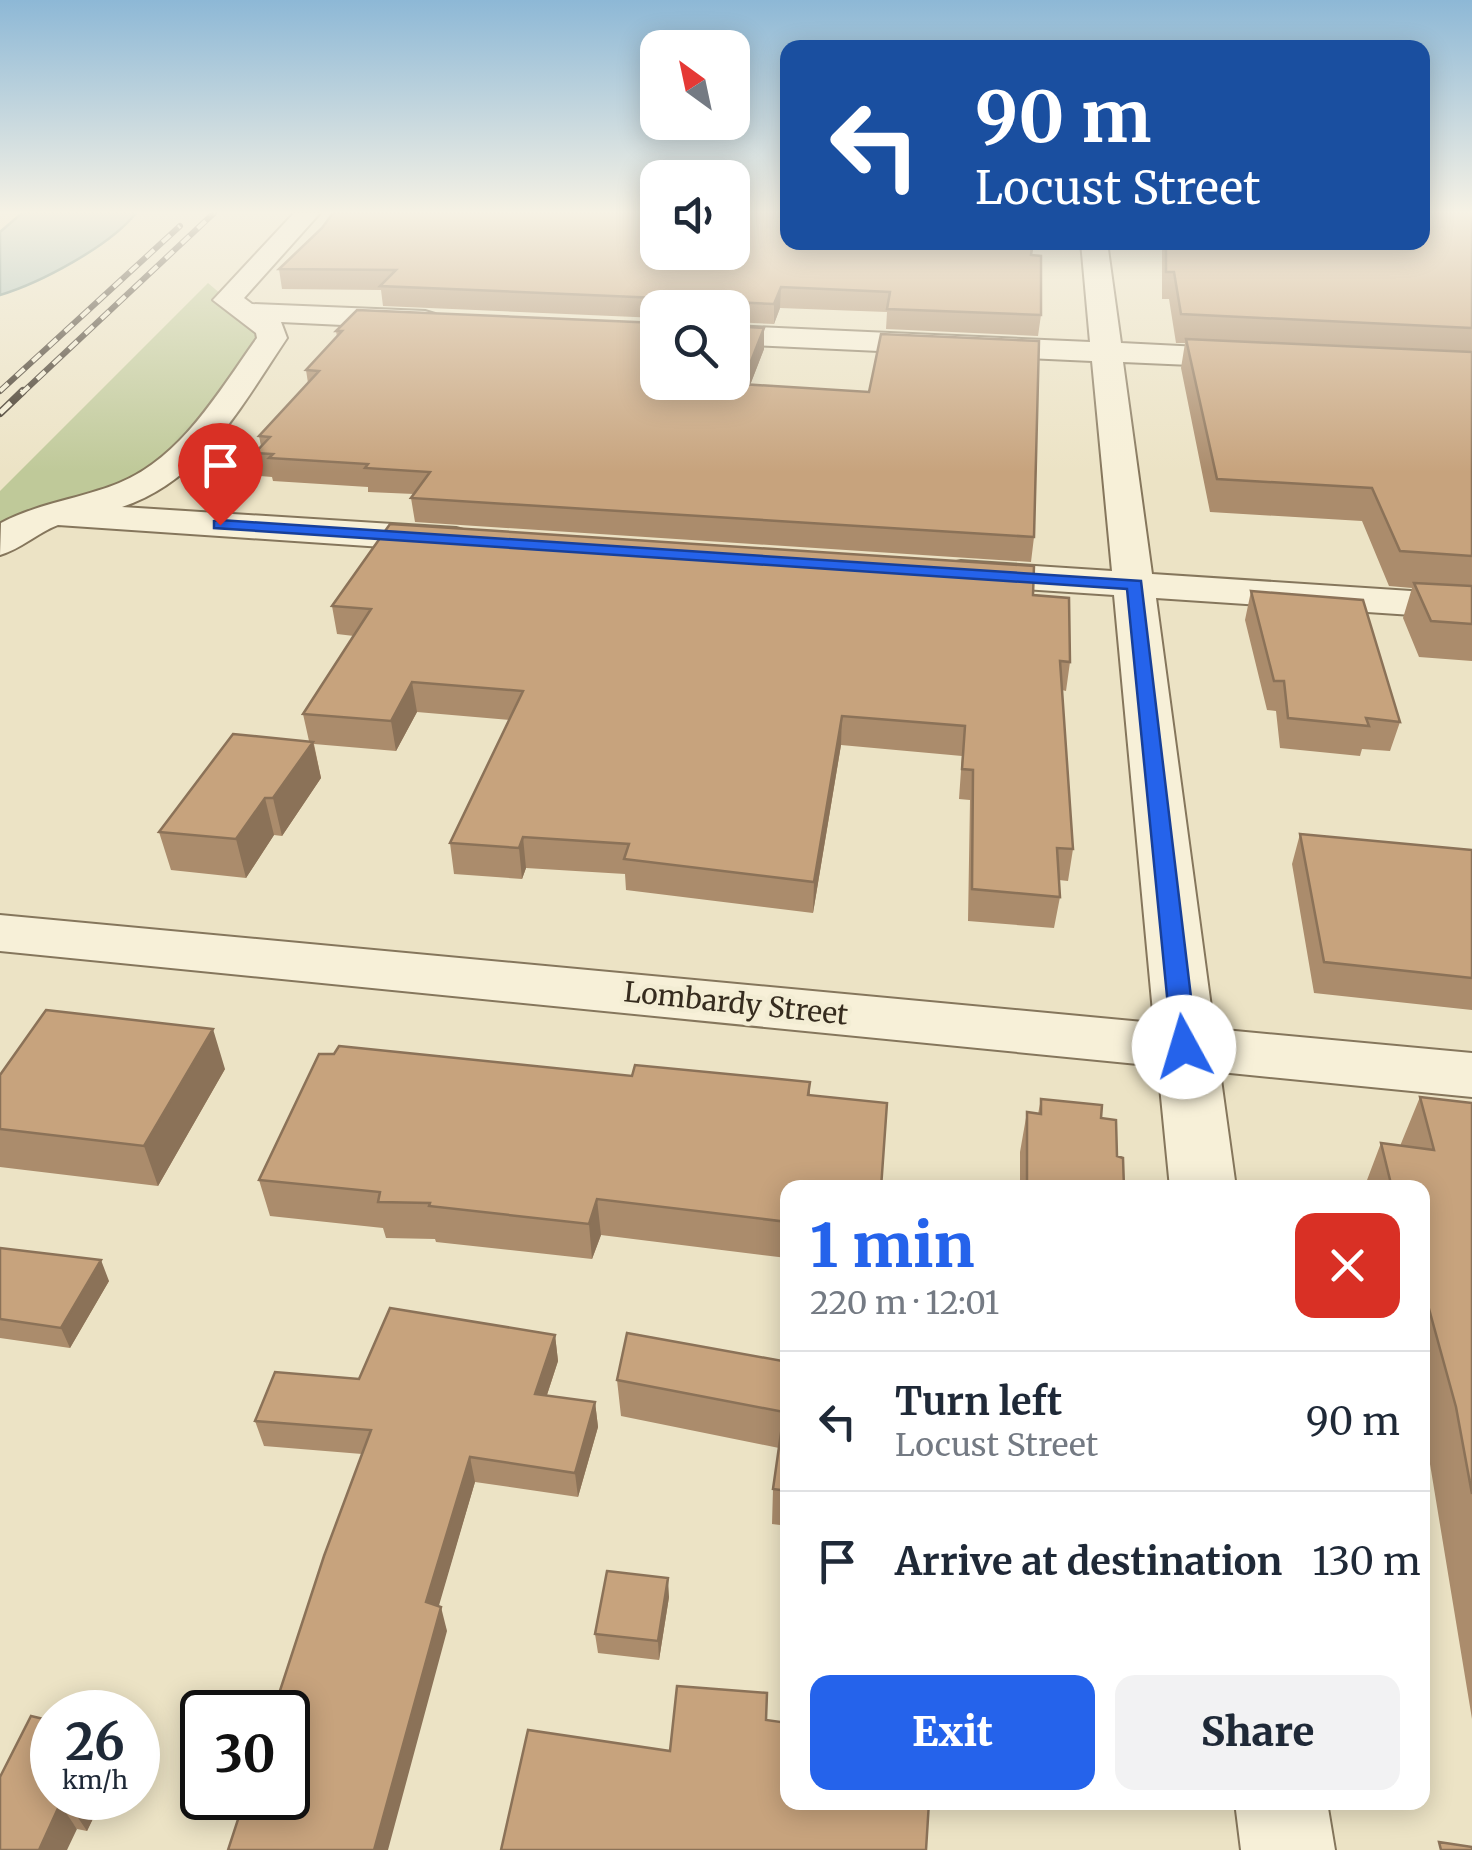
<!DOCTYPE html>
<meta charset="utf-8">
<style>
:root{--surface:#fff;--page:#f2f2f3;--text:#1f2937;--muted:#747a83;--line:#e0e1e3;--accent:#2563eb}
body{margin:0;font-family:Merriweather,serif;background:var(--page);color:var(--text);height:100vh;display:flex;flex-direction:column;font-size:38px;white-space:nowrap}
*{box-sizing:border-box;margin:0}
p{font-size:32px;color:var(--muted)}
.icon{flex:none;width:55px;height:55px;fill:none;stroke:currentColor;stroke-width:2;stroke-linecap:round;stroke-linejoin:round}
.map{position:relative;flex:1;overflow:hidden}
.details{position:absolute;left:780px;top:1180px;width:650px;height:630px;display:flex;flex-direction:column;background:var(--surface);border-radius:20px;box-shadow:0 5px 25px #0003}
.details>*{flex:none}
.banner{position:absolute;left:780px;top:40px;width:650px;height:210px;border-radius:20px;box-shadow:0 5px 25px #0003;background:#1a4fa0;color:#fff;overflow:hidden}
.needle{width:65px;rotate:327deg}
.controls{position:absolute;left:640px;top:30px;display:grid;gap:20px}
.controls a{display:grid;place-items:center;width:110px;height:110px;border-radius:20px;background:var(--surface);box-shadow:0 5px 25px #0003;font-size:50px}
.speed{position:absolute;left:30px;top:1690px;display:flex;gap:20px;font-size:50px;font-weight:700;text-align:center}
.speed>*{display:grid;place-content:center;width:130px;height:130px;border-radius:50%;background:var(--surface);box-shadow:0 5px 25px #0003;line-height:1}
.speed small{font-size:25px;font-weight:400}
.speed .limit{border:5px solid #111;border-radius:15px;background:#fff;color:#111}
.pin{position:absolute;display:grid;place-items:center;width:85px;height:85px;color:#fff;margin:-102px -42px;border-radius:50% 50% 50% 0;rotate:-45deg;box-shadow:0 0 10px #0007}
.pin .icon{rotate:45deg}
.me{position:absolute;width:110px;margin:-55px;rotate:354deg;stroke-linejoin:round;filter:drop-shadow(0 0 8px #0008)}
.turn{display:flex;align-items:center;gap:35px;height:210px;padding:0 30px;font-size:45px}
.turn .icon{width:130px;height:130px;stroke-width:2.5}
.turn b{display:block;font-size:70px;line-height:85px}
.round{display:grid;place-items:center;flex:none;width:105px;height:105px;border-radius:20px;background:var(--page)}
.overview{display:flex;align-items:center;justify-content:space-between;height:170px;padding:0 30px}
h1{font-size:60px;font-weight:800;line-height:75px;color:var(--accent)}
.action{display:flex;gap:20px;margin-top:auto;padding:20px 30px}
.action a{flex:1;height:115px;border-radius:20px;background:var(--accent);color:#fff;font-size:40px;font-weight:800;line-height:115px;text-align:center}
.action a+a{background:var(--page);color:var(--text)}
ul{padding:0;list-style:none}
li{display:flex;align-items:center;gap:30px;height:140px;padding:0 30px;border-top:2px solid var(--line)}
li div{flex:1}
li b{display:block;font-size:38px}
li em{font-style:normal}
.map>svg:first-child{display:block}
</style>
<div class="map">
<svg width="1472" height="1850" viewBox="0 0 1472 1850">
<rect width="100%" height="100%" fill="#ece3c5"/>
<path fill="#bfc999" d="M208,283L236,307L271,329L158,476L60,514L0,527V491Z"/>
<path fill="#a6bfba" stroke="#6e8d88" stroke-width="2.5" d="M22,213H136C110,246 40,283 0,295V232Z"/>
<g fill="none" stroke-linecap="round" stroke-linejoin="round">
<g stroke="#85765c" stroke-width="4">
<path id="minor" d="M294,213H320L244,298L252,304L425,311L435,314L440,320L435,326L425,329L281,322L287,338C242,405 203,480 122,507L456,528L470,532L475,540L470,548L456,552L58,525C37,533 21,549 0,555L1,523C38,503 80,499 119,483C182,457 219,391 257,338L256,333L213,300Z
M1081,242H1107L1121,343L1259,350L1270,352L1275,359L1270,366L1259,368L1123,362L1152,574L1472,595V619L1156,598L1214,1029L1472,1053V1097L1220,1072L1236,1188H1170L1158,1066L0,951V915L1154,1023L1114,595L961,585L947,582L941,573L947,564L961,561L1112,571L1092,361L732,344V326L1090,342Z
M1235,1802H1327L1335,1850H1241Z"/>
</g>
<use href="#minor" fill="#f7f0d8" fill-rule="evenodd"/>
<g stroke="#362c1f" stroke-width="6">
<path id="rail-far1" d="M0,391L180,226
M21,394L214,213"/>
</g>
<g stroke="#362c1f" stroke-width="8">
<path id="rail" d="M0,413L23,391"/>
</g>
<use href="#rail-far1" stroke="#f3edd4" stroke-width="4" stroke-dasharray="11" stroke-linecap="butt"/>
<use href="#rail" stroke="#f3edd4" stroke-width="5" stroke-dasharray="15" stroke-linecap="butt"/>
</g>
<path fill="#ab8c6c" d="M1472,213V661L1419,657L1403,618L1412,588L1389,586L1362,521L1210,512L1181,368L1185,343H1176L1169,299H1162V242H1422Z
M1032,255L1041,315L1038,336L886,329L887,312L780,308L774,324L732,322V308H658V318L383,306L381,290L282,289L279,269Z
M764,328V349L750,385L1034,537L1031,562L415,522L411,498L414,494L368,492V487L273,481L272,477L260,476L255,453L261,446L259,436L308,383L306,370L337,337L336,331Z
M1251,591L1400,722L1390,751L1362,749L1360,756L1280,748L1276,711L1267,710L1245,620Z
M1033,595L1070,662L1066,691L1062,690L1073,849L1068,881L1059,880L1060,897L1054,928L968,921L970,800L959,799L962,756L841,745L813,913L626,890L625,874L526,868L522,879L454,874L450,843L510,720L417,712L396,751L314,744L321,778L282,836L274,835L246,878L171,870L159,832L309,741L303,714L354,636L337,634L332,606Z
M1300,834L1472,850V1010L1314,993L1292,864Z
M225,1069L158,1186L0,1167V1075Z
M632,1076L810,1082V1096L788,1188L787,1258L601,1235L592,1259L436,1242L435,1239L386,1238L383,1228L270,1216L259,1180Z
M1420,1097L1472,1103V1719L1429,1458L1422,1433V1188H1364L1381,1143L1400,1146Z
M1041,1099L1101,1118L1117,1156L1124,1188H1020V1152L1027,1112L1038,1114Z
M0,1248L109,1281L70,1348L0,1338Z
M555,1335L558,1361L547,1395L595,1402L598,1427L578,1497L475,1482L438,1606L447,1631L362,1454L264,1446L255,1421L359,1379Z
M788,1362V1526L772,1524L773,1489L779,1448L621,1416L617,1380Z
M669,1597L659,1660L598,1653L595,1634Z
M52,1798H103L87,1831L77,1829Z"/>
<path fill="#8b7258" d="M781,287L780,308L774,324V304Z
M764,328V349L742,406V384Z
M412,682L417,712L396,751L391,721Z
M842,716L841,745L813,913L814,882Z
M313,742L321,778L282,836L273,798Z
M265,798L274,835L246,878L236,839Z
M523,837L526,868L522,879L519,848Z
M213,1029L225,1069L158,1186L144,1146Z
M597,1199L601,1235L592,1259L589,1224Z
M101,1260L109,1281L70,1348L61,1328Z
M555,1335L558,1361L539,1419L535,1394Z
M595,1402L598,1427L578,1497L575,1473Z
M470,1457L475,1482L433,1626L426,1602Z
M668,1578L669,1597L659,1660L658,1641Z
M441,1607L447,1631L388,1850H374Z
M74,1798H103L87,1831L70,1806Z
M60,1804L77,1829L67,1850H39Z"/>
<path fill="#c7a37d" stroke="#8b7258" stroke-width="2.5" d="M333,213H658V252H732V213H788V242H1033L1031,255L1041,256V315L887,309L890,292L781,287L774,304L732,302L728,308H661V302L658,298L380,286L396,270L279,269L322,228Z
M1422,213H1472V328L1181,314L1174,272H1166V242H1422Z
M357,310L658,323V382H732V326L764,328L742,384L869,392L881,334L1039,341L1034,537L411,498L430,472L365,468L368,464L269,458L273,454L255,453L270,437L259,436L319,371L306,370L342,331H336Z
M1186,339L1472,352V556L1400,551L1372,488L1217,479Z
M390,524L1034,566L1033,595L1069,598L1070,662L1060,661L1073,849L1057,848L1060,897L972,889L973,770L962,769L965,726L842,716L814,882L624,859L629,844L523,837L519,848L450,843L523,691L412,682L391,721L303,714L371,609L332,606Z
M1414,583L1472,586V624L1431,621Z
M1251,591L1363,600L1400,722L1366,718L1369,726L1288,718L1284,681H1274Z
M233,734L313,742L273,798H265L236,839L159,832Z
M1300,834L1472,850V978L1324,962Z
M46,1010L213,1029L144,1146L0,1129V1075Z
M339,1046L632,1076L635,1065L810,1082L808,1095L887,1103L881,1188H788V1222L597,1199L589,1224L429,1206L430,1203L378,1202L380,1192L259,1180L319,1054H334Z
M1420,1097L1472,1103V1494L1456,1407L1426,1298H1422V1188H1392L1381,1143L1434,1150Z
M1041,1099L1102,1105L1101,1118L1116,1120L1117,1156L1123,1158L1124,1188H1027V1112L1041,1114Z
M0,1248L101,1260L61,1328L0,1319Z
M390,1308L555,1335L535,1394L595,1402L575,1473L470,1457L426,1602L441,1607L374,1850H228L245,1798H288V1712H273L324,1556L371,1430L255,1421L275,1372L359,1379Z
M627,1333L788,1362V1491L773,1489L784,1412L617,1380Z
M607,1571L668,1578L658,1641L595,1634Z
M677,1686L767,1693L766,1720L788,1723V1802H929L926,1850H501L528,1730L670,1751Z
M31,1716L52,1721V1798H74L70,1806L60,1804L39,1850H0V1777Z
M1439,1842L1472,1847V1850H1441Z"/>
<linearGradient id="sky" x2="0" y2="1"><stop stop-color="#8db8d6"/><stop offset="0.45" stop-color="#f6f2e5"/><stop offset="1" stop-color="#f6f2e5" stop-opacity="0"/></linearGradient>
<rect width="1472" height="472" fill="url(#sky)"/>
<path fill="#2563eb" stroke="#184099" stroke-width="2.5" d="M220,520L1141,581L1197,1047L1184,1056L1172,1047L1127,589L214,528V521Z"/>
<g text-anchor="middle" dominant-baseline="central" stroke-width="9" stroke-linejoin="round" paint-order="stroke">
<g font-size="28" fill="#362c1f" stroke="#f3edd4">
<text transform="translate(736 1003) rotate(6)">Lombardy Street</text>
</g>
</g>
</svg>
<div class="controls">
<a><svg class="needle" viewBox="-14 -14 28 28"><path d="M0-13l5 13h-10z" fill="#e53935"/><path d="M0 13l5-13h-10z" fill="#747a83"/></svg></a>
<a><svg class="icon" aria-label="sound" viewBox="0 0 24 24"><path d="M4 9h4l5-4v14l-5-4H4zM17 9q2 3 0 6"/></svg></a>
<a><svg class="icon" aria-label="search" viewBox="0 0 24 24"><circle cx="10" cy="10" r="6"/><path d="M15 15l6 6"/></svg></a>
</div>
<div class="speed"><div>26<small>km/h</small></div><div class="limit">30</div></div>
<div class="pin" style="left:220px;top:525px;background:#d93025"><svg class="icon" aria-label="arrive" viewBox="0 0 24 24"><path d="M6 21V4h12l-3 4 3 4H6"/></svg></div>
<svg class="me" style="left:1184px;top:1047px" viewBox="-20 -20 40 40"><circle r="19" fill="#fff"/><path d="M0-13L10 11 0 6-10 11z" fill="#2563eb"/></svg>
<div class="banner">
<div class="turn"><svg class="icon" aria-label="left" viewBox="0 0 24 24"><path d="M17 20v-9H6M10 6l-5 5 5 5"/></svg><div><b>90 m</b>Locust Street</div></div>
</div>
<section class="details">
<div class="overview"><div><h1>1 min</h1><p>220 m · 12:01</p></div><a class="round" style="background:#d93025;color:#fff"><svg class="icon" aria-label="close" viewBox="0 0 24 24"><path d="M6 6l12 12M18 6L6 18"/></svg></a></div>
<ul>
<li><svg class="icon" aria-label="left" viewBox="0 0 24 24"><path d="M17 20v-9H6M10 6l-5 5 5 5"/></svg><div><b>Turn left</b><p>Locust Street</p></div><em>90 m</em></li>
<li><svg class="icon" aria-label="arrive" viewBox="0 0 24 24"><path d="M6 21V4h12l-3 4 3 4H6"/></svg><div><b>Arrive at destination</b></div><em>130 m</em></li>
</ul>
<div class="action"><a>Exit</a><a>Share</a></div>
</section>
</div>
